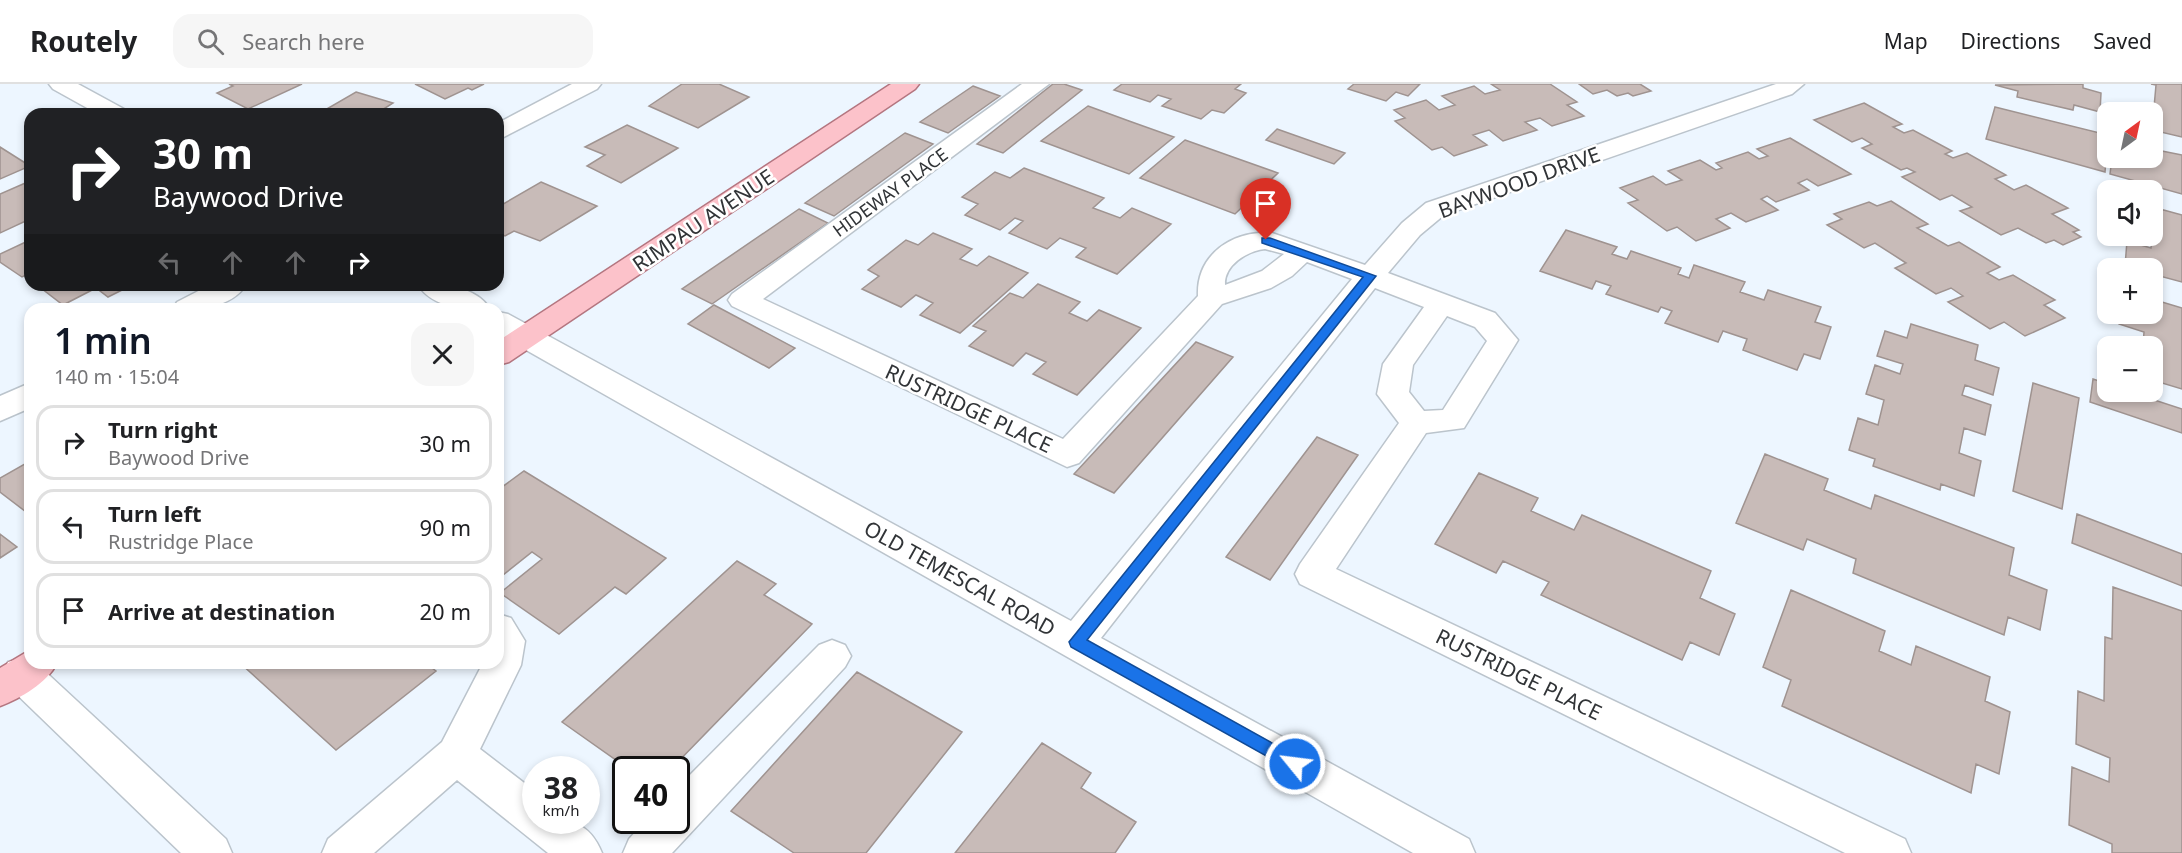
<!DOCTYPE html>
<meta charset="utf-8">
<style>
:root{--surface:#fff;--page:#f6f6f6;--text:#202124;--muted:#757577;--line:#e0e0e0;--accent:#111827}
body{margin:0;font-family:"Noto Sans",sans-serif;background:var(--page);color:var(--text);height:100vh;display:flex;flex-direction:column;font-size:22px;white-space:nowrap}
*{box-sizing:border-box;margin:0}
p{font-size:20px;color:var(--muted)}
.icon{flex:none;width:33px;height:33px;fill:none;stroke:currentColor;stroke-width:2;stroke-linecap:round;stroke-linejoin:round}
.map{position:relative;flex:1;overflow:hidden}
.panel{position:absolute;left:24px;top:219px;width:480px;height:366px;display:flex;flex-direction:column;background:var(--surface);border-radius:18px;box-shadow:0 3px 9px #0003}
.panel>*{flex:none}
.top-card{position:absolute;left:24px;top:24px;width:480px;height:183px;border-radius:18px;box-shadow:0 3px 9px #0003;background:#202124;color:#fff;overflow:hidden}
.needle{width:39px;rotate:33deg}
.fabs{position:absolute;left:2097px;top:18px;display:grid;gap:12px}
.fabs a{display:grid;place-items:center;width:66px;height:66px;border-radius:12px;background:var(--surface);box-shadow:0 3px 9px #0003;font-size:30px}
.speed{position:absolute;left:522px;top:672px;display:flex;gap:12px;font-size:30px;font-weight:700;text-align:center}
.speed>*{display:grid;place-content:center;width:78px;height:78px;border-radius:50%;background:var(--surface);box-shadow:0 3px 9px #0003;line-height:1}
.speed small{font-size:15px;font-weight:400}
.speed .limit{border:3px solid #111;border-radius:9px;background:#fff;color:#111}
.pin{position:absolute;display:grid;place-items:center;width:51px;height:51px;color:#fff;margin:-62px -26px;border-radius:50% 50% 50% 0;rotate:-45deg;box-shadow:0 0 6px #0007}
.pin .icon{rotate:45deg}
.me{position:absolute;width:66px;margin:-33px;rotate:299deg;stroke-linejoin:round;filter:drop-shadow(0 0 4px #0008)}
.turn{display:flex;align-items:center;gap:21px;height:126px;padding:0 30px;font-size:27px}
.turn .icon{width:78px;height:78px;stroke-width:2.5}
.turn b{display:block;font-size:42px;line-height:51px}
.lanes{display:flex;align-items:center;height:57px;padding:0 30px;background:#0003;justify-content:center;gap:30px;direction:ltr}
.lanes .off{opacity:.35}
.round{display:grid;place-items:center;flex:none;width:63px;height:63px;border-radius:18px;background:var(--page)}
.overview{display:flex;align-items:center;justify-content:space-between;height:102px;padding:0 30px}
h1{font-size:36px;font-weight:600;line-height:45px;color:var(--accent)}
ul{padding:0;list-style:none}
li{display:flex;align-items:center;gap:18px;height:75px;margin:0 12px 9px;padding:0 18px;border:3px solid var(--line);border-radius:18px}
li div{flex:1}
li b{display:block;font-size:22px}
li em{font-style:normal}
header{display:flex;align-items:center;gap:36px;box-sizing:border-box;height:84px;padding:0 30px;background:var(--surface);border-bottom:2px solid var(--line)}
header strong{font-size:28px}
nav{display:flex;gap:33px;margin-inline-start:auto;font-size:21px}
.search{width:420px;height:54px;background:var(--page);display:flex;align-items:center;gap:15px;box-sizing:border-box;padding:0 21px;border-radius:18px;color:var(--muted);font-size:22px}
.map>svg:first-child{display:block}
</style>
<header>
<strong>Routely</strong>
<div class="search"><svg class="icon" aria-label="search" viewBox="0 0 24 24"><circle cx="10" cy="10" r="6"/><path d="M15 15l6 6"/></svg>Search here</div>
<nav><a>Map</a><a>Directions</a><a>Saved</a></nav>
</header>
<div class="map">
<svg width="2182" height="769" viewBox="0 0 2182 769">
<rect width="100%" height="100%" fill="#edf6ff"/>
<path fill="#c8bbb8" stroke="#9f9390" stroke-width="1.5" d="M229,0H302L248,25L217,9L233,2Z
M415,0H484L472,6L468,4L445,15Z
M682,0H719L749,13L698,44L649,22Z
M1053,0H1064L1082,6L1003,69L977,60Z
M1122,0H1241L1235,5L1246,9L1224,29L1212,26L1201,35L1162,22L1171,15L1158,11L1150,18L1114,6Z
M1354,0H1420L1408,12L1396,8L1386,17L1348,5Z
M1491,0H1550L1577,18L1567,21L1584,32L1552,42L1540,34L1525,38L1537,46L1503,57L1489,46L1473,51L1487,61L1454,72L1442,63L1432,66L1395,37L1405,34L1394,26L1426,16L1439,26L1455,21L1442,12L1474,2L1485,10L1500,6Z
M1579,0H1640L1651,7L1633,12L1628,9L1617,12L1607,6L1593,10Z
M2083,0V4L2101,9L2100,28L2074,21L2073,26L2017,13L2018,7L1995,1Z
M2151,0H2182V53L2152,46L2156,1Z
M973,2L1000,12L948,49L920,38Z
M356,8L393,19L376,30H318Z
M1864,19L1902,40L1893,43L1904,49L1913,46L1952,67L1945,70L1953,74L1967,69L2006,91L1995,95L2014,106L2026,101L2068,124L2052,130L2079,146L2073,148L2081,153L2063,161L2054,156L2046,159L2018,144L2001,151L1960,127L1972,123L1952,111L1940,116L1902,93L1915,88L1907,84L1901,86L1862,64L1872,60L1862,54L1852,58L1814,36Z
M1088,22L1129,37L1174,53L1129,90L1041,57Z
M1995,23L2108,51L2105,88L1986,55Z
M627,41L678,64L621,99L587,82L605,71L585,63Z
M1277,45L1345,69L1334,80L1266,56Z
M905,49L933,60L834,132L805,119Z
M1790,54L1851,90L1818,102L1807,95L1798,99L1809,106L1776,118L1767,112L1761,115L1778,126L1746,138L1731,129L1716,135L1730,144L1696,157L1677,143L1667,147L1628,119L1638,116L1620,104L1653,92L1666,101L1682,96L1668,87L1700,76L1716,86L1722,84L1716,79L1748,68L1759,75L1768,72L1757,65Z
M1185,56L1230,72L1278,89L1235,130L1140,94Z
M0,63L30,82L0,95Z
M2152,65L2182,71V110L2110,90L2112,74H2152Z
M1024,84L1104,114L1093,124L1120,134L1132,124L1171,140L1117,190L1076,173L1086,164L1060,154L1047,165L1009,149L1023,137L1015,134L1000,146L965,131L978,120L962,113L995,88L1010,94Z
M30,97V135L0,149V110Z
M541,98L597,122L540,157L514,147L505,152L498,149V123Z
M1891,117L1928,140L1917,144L1948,162L1959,158L2000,183L1987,189L1999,196L2013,191L2055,216L2044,221L2065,234L2025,252L2004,238L1990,245L1948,218L1963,212L1951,204L1936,210L1895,184L1906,179L1875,159L1864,164L1827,141L1842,135L1834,130L1869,118L1877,122Z
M799,125L828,139L712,220L682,205Z
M2160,125L2182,131V198L2152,190V184L2125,182L2127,157L2151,164L2152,154L2145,152H2152V130L2160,132Z
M1566,146L1617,163L1612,170L1627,175L1631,167L1681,184L1678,190L1689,194L1694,181L1745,198L1740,208L1764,216L1768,206L1821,223L1815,238L1831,243L1820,275L1804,270L1797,286L1743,266L1747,255L1723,247L1718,258L1665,239L1672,227L1661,223L1658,228L1606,210L1611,202L1596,197L1592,205L1540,187Z
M933,149L972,165L960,175L977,182L989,172L1028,189L960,249L920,231L933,219L916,211L901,223L862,205L879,192L868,186L906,156L918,161Z
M30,156V189L22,193L0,178V170Z
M1038,200L1080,218L1069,229L1087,237L1099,226L1141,244L1077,311L1033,290L1046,278L1026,269L1013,282L969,262L986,247L973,242L1010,209L1023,214Z
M37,201H132L108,213L96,204L63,221Z
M2152,215L2182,224V305L2152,296V262H2117L2118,254L2143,261L2144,248L2119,240L2120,230H2152Z
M714,221L795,264L769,284L688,240Z
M1911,240L1978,261L1975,276L1999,284L1993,311L1965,301L1962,311L1991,321L1985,351L1964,344L1959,369L1981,377L1974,412L1941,400L1940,406L1873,382L1875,375L1849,366L1858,334L1878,341L1884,316L1866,310L1875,281L1900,290L1903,280L1877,272L1885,247L1907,254Z
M1196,258L1233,273L1114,409L1074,390Z
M2093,295L2108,300V308H2130L2182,325V349L2090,318Z
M2033,299L2079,314L2062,425L2013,407Z
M1317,353L1358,371L1270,496L1226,473Z
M1765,370L1828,395L1824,406L1871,425L1875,411L2014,464L2009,491L2047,506L2040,546L2008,533L2004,551L1853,489L1856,475L1807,455L1803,466L1736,439Z
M30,377V431L0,408V394Z
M524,387L666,474L626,510L615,503L559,550L500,509L542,475L532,468L498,495V406Z
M1479,389L1538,414L1531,427L1574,446L1582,431L1711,487L1700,514L1735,530L1719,571L1690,558L1682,576L1541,511L1549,498L1503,477L1496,489L1435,460Z
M2077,430L2182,470V502L2072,459Z
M0,450L17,463L0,474Z
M737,477L776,500L764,511L812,540L670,686H630L562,638Z
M2113,503L2182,527V769H2112V760L2069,741L2072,683L2109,698L2110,674L2076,660L2078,607L2104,617L2105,553L2112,555Z
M1791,506L1885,547L1879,567L1911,581L1916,562L1990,593L1985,617L2010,628L1999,690L1976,680L1971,709L1782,622L1791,596L1763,583Z
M240,579H425L436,587L336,666Z
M857,588L962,648L866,769H794L731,727Z
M1042,659L1091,689L1081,704L1136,738L1115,769H955Z"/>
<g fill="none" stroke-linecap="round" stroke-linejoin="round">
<g stroke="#bbc4cc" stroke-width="3">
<path id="minor" d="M49,0H78L124,25L128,30H98L53,5Z
M572,0H601L597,5L498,56V39Z
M1022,0H1049L763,215L1063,355L1198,212C1196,171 1232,146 1272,149L1365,181L1402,139L1426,119L1776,0H1804L1792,10L1444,131L1420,151L1388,189L1495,229L1518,256L1464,344L1426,349L1336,485L1905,755L1911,769H1845L1300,500L1295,490L1300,480L1399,339L1377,310L1383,280L1424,223L1375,204L1101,554L1469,755L1475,769H1413L498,250V228L508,230L1071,537L1352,195L1307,178L1292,192L1271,204L1222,220L1079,379L1067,383L732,222L728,216L732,210ZM1265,165L1284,170L1262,187L1225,201C1224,181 1247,167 1265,165ZM1447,232L1475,243L1487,257L1443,326L1424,327L1409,308L1413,281Z
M210,201H246C230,225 198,225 173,225L177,218Z
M418,201C443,201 475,201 490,225C465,225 434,225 418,201Z
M30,299V324L0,337V312Z
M498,530L511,534L525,557L521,581L480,665L536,708V736C568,736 588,735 602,769H548L457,696L374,769H322L328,755L442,658L483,579H498Z
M832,556L845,561L851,572L845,583L672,769H623L629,755L646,736H676V705L819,561Z
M22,574L30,579H36L226,755L232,769H181L8,602L3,590L8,578Z"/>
</g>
<g stroke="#b47680" stroke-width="3">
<path id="major" d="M891,0H919L915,5L509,278L498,281V257Z
M30,566V579H57C47,599 21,614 0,622V584Z"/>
</g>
<use href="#minor" fill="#fff" fill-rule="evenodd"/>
<use href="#major" fill="#fcc2ca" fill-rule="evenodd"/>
</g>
<path fill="#1a73e8" stroke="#114b97" stroke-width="1.5" d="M1262,154H1270L1376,192L1087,556L1301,675L1303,680L1301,686L1295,688L1071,563L1069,558L1363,193L1262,159Z"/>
<g text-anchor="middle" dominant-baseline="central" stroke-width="5" stroke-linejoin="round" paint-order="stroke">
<g font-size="18" fill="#313437" stroke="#fff">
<text transform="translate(890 108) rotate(-36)">HIDEWAY PLACE</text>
</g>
<g font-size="21" fill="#313437" stroke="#fff">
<text transform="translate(1519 98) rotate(-20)">BAYWOOD DRIVE</text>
<text transform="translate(703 136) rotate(-34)">RIMPAU AVENUE</text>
<text transform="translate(969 324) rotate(25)">RUSTRIDGE PLACE</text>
<text transform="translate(960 494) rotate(29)">OLD TEMESCAL ROAD</text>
<text transform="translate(1519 590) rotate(26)">RUSTRIDGE PLACE</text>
</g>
</g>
</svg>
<div class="fabs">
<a><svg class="needle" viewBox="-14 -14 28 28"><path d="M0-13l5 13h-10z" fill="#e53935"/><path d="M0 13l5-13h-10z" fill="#757577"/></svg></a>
<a><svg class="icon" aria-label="sound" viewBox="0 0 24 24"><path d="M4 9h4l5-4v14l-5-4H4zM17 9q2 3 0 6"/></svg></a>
<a>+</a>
<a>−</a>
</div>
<div class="speed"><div>38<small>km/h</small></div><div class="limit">40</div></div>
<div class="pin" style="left:1266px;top:156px;background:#d93025"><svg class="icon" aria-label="arrive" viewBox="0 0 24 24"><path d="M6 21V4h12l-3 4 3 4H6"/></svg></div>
<svg class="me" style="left:1295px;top:680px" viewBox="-20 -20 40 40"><circle r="17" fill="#1a73e8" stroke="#fff" stroke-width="3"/><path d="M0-11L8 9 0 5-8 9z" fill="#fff"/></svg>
<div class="top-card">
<div class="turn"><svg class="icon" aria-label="right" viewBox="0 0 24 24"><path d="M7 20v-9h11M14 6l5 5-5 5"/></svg><div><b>30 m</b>Baywood Drive</div></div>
<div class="lanes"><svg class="icon off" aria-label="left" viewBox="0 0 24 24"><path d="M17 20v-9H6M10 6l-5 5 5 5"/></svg><svg class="icon off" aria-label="ahead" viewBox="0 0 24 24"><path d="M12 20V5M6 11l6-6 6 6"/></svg><svg class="icon off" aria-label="ahead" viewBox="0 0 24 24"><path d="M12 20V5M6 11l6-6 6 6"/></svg><svg class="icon" aria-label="right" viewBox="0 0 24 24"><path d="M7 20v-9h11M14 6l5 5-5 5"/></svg></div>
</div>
<section class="panel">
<div class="overview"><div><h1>1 min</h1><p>140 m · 15:04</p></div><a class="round"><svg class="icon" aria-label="close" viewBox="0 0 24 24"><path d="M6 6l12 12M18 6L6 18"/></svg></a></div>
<ul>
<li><svg class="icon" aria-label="right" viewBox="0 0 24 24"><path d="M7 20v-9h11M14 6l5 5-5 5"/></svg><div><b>Turn right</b><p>Baywood Drive</p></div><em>30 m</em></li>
<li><svg class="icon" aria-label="left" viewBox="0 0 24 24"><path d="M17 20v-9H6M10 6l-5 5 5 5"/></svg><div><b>Turn left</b><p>Rustridge Place</p></div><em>90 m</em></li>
<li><svg class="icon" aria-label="arrive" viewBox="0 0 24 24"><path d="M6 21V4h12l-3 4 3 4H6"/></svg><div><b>Arrive at destination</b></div><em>20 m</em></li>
</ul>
</section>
</div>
